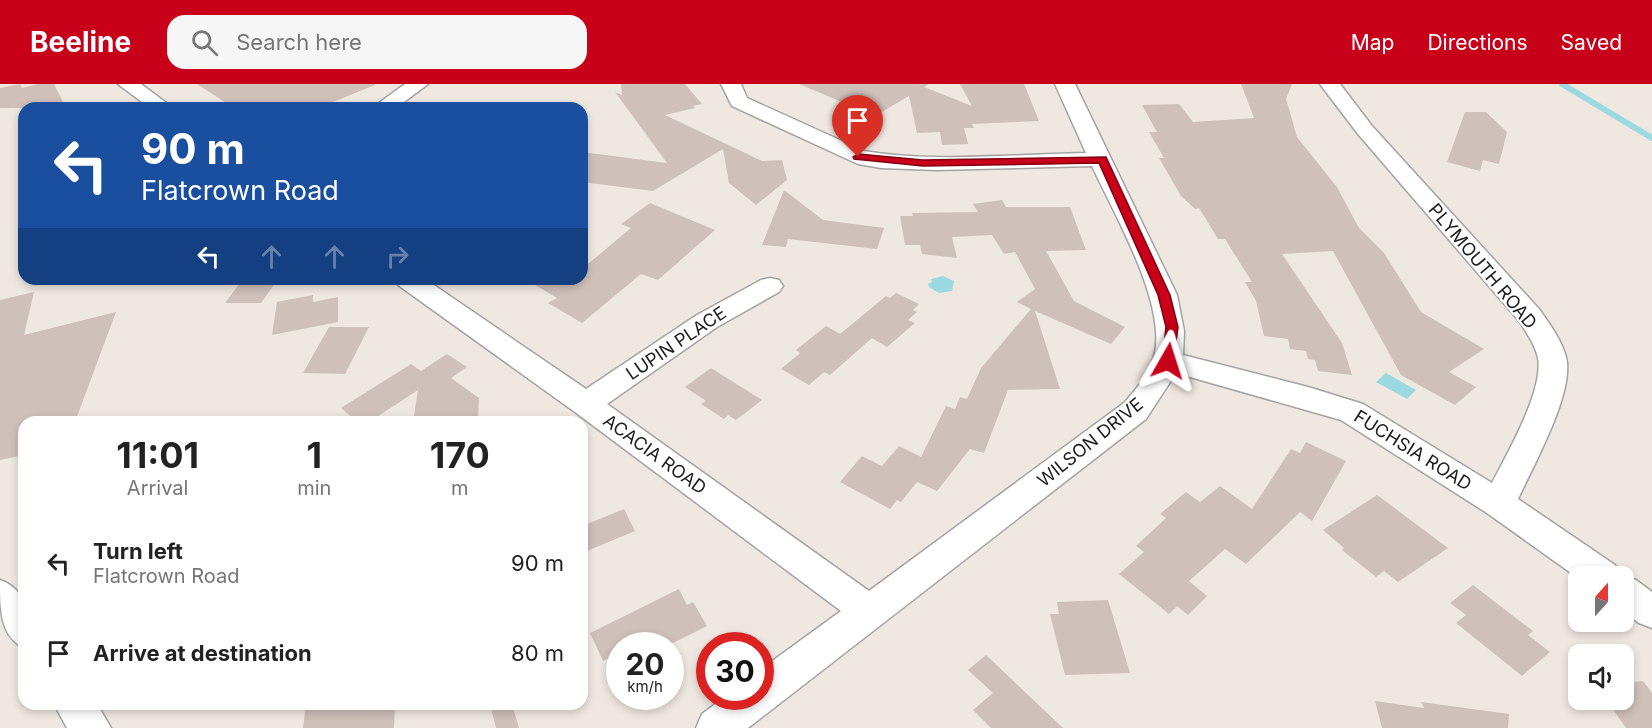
<!DOCTYPE html>
<style>
:root{--surface:#fff;--page:#f6f6f6;--text:#222;--muted:#767676;--accent:#c80019}
body{margin:0;font-family:Inter,sans-serif;background:var(--page);color:var(--text);height:100vh;display:flex;flex-direction:column;font-size:22px;white-space:nowrap}
*{box-sizing:border-box;margin:0}
p{font-size:20px;color:var(--muted)}
.icon{flex:none;width:33px;height:33px;fill:none;stroke:currentColor;stroke-width:2;stroke-linecap:round;stroke-linejoin:round}
.map{position:relative;flex:1;overflow:hidden}
.details{position:absolute;left:18px;top:332px;width:570px;height:294px;display:flex;flex-direction:column;background:var(--surface);border-radius:18px;box-shadow:0 3px 9px #0003}
.details>*{flex:none}
.top-card{position:absolute;left:18px;top:18px;width:570px;height:183px;border-radius:18px;box-shadow:0 3px 9px #0003;background:#1a4fa0;color:#fff;overflow:hidden}
.needle{width:39px;rotate:21deg}
.fabs{position:absolute;left:1568px;top:482px;display:grid;gap:12px}
.fabs a{display:grid;place-items:center;width:66px;height:66px;border-radius:12px;background:var(--surface);box-shadow:0 3px 9px #0003;font-size:30px}
.speed{position:absolute;left:606px;top:548px;display:flex;gap:12px;font-size:30px;font-weight:700;text-align:center}
.speed>*{display:grid;place-content:center;width:78px;height:78px;border-radius:50%;background:var(--surface);box-shadow:0 3px 9px #0003;line-height:1}
.speed small{font-size:15px;font-weight:400}
.speed .limit{border:9px solid #d22;background:#fff;color:#111}
.pin{position:absolute;display:grid;place-items:center;width:51px;height:51px;color:#fff;margin:-62px -26px;border-radius:50% 50% 50% 0;rotate:-45deg;box-shadow:0 0 6px #0007}
.pin .icon{rotate:45deg}
.me{position:absolute;width:66px;margin:-33px;rotate:6deg;stroke-linejoin:round;filter:drop-shadow(0 0 4px #0008)}
.turn{display:flex;align-items:center;gap:21px;height:126px;padding:0 24px;font-size:27px}
.turn .icon{width:78px;height:78px;stroke-width:2.5}
.turn b{display:block;font-size:42px;line-height:51px}
.lanes{display:flex;align-items:center;height:57px;padding:0 24px;background:#0003;justify-content:center;gap:30px;direction:ltr}
.lanes .off{opacity:.35}
.eta{display:flex;justify-content:space-evenly;align-items:center;height:102px;text-align:center}
.eta b{font-size:36px;font-weight:700;line-height:42px}
ul{padding:0;list-style:none}
li{display:flex;align-items:center;gap:18px;height:90px;padding:0 24px}
li div{flex:1}
li b{display:block;font-size:22px}
li em{font-style:normal}
header{display:flex;align-items:center;gap:36px;box-sizing:border-box;height:84px;padding:0 30px;background:var(--accent);color:#fff}
header strong{font-size:28px}
nav{display:flex;gap:33px;margin-inline-start:auto;font-size:21px}
.search{width:420px;height:54px;background:var(--page);display:flex;align-items:center;gap:15px;box-sizing:border-box;padding:0 21px;border-radius:18px;color:var(--muted);font-size:22px}
.map>svg:first-child{display:block}
</style>
<header>
<strong>Beeline</strong>
<div class="search"><svg class="icon" aria-label="search" viewBox="0 0 24 24"><circle cx="10" cy="10" r="6"/><path d="M15 15l6 6"/></svg>Search here</div>
<nav><a>Map</a><a>Directions</a><a>Saved</a></nav>
</header>
<div class="map">
<svg width="1652" height="644" viewBox="0 0 1652 644">
<rect width="100%" height="100%" fill="#efe8e0"/>
<path fill="#9cdae1" d="M943,192L954,197L952,207L939,209L929,203L928,200L932,198L931,195Z
M1386,289L1416,306L1407,315L1376,298Z"/>
<g fill="none" stroke-linecap="round" stroke-linejoin="round">
<path stroke="#9cdae1" stroke-width="6" d="M1562,0L1652,54"/>
</g>
<path fill="#cfc0b9" d="M20,0L22,4L38,0H54L66,24H0V4Z
M197,0H375V1L318,24H234Z
M621,0H685L702,20L693,22L695,24L665,31L762,77L782,76L787,96L756,121L729,99L723,65L653,107L582,98V68L667,79L615,8L622,11Z
M799,0H929L924,3L972,22L960,0H1024L1039,37L972,40L974,44H964L968,60L942,61L940,48L917,49L909,12L875,32Z
M1241,0H1292L1286,15L1297,53L1337,103L1359,144L1384,169L1421,228L1484,265L1449,288L1476,303L1455,321L1401,291L1333,167L1282,170L1342,259L1352,291L1318,287L1315,276L1308,275L1306,267L1290,265L1288,255L1264,252L1256,217L1245,198H1252L1225,155H1218L1199,124L1195,125L1181,112L1159,74H1164L1149,48H1157L1142,21L1179,20L1193,38L1254,34Z
M1465,28H1486L1507,48L1499,80L1483,76L1480,87L1447,78Z
M784,106L823,136L884,144L877,165L788,155L786,163L762,161Z
M1002,116L1006,123H1070L1086,166L1046,167L1074,217L1125,243L1111,260L1035,227L1060,305L1008,306L984,369L970,365L937,407L917,398L901,418L897,416L890,425L840,398L862,372L882,382L899,362L921,373L946,322L955,325L960,313L967,315L981,284L1031,225L1017,218L1035,205L1015,168L1004,170L992,151L952,153L957,174L922,170L920,161H905L900,132H913L912,129L978,128L973,120Z
M650,119L715,146L658,196L641,190L582,239L548,219L557,214L525,195H582V185L631,144L621,140Z
M243,195H278L261,219H225Z
M34,208L24,251L116,228L75,338H24V371L0,376V216Z
M896,209L919,220L913,226L917,228L908,236L915,239L887,263L872,254L830,291L824,288L809,301L781,285L800,269L796,266L826,242L840,250L886,212L890,214Z
M313,211V218L338,213V238L272,251L277,218Z
M329,243H369L345,290L303,289Z
M447,270L467,283L451,294L479,314L478,338H413L418,306L369,338H357L341,324L411,280L421,287Z
M711,284L762,316L736,336L728,331L724,335L701,320L706,317L685,303Z
M1306,358L1346,377L1312,437L1300,428L1246,480L1225,465L1189,497L1207,512L1188,531L1177,522L1169,530L1119,490L1144,468L1136,462L1166,434L1160,430L1186,408L1200,418L1220,402L1252,425L1291,365L1300,369Z
M1377,411L1448,464L1398,498L1384,487L1376,493L1342,466L1344,464L1323,446Z
M624,425L635,447L582,469V442Z
M1473,501L1533,547L1528,551L1550,568L1522,592L1456,539L1466,531L1450,519Z
M679,505L687,521L693,518L707,542L669,561H620V569L603,577L590,549Z
M1108,516L1130,589L1065,591L1050,530H1059L1057,518Z
M986,571L1063,644H991L973,626L993,609L968,586Z
M1643,597L1652,609V644H1626L1606,615H1623V599Z
M1375,617L1424,624L1421,618L1509,630L1508,644H1382Z
M306,620H395L394,644H303Z
M503,620H512L519,644H496L491,624Z"/>
<g fill="none" stroke-linecap="round" stroke-linejoin="round">
<g stroke="#a3a3a3" stroke-width="3">
<path id="minor" d="M118,0H141L173,24H150Z
M405,0H428L396,24H372Z
M721,0H741L747,14L864,67C933,79 1016,70 1086,69L1055,0H1075L1177,211L1184,247L1183,271L1308,303L1363,320L1492,399C1507,370 1544,306 1538,274C1535,261 1527,249 1519,237L1358,50L1320,0H1340L1372,42L1539,225C1549,239 1561,255 1566,273C1575,308 1533,382 1518,415L1615,481L1620,492H1578V494L1487,429L1341,336L1176,289L1146,335L748,644H696L702,630L726,612H760V586L841,527L575,328L398,201L394,195H425L586,305L697,231L761,196L770,194L779,196L783,202L779,208L717,243L607,320L869,507L1124,319C1136,305 1149,291 1154,273C1168,221 1114,130 1092,82L937,86L881,84L858,80L732,22Z
M1622,492H1623L1636,496L1652,508V544L1639,539L1623,527Z
M0,496C32,508 24,535 24,564C0,552 0,525 0,496Z
M54,620H97L111,644H67Z"/>
</g>
<use href="#minor" fill="#fff" fill-rule="evenodd"/>
</g>
<path fill="#c80019" stroke="#820010" stroke-width="1.5" d="M858,70L923,76L1106,73L1170,211L1178,243L1173,280L1168,282L1162,277L1166,243L1158,211L1099,79L923,82L854,75L853,73Z"/>
<g text-anchor="middle" dominant-baseline="central" stroke-width="4.5" stroke-linejoin="round" paint-order="stroke">
<g font-size="18" fill="#1c1c1c" stroke="#fff">
<text transform="translate(1483 182) rotate(50)">PLYMOUTH ROAD</text>
<text transform="translate(676 259) rotate(-34)">LUPIN PLACE</text>
<text transform="translate(1090 358) rotate(-39)">WILSON DRIVE</text>
<text transform="translate(1413 366) rotate(32)">FUCHSIA ROAD</text>
<text transform="translate(655 370) rotate(36)">ACACIA ROAD</text>
</g>
</g>
</svg>
<div class="fabs">
<a><svg class="needle" viewBox="-14 -14 28 28"><path d="M0-13l5 13h-10z" fill="#e53935"/><path d="M0 13l5-13h-10z" fill="#767676"/></svg></a>
<a><svg class="icon" aria-label="sound" viewBox="0 0 24 24"><path d="M4 9h4l5-4v14l-5-4H4zM17 9q2 3 0 6"/></svg></a>
</div>
<div class="speed"><div>20<small>km/h</small></div><div class="limit">30</div></div>
<div class="pin" style="left:858px;top:73px;background:#d93025"><svg class="icon" aria-label="arrive" viewBox="0 0 24 24"><path d="M6 21V4h12l-3 4 3 4H6"/></svg></div>
<svg class="me" style="left:1168px;top:277px" viewBox="-20 -20 40 40"><path d="M0-17L14 15 0 8-14 15z" fill="#c80019" stroke="#fff" stroke-width="4"/></svg>
<div class="top-card">
<div class="turn"><svg class="icon" aria-label="left" viewBox="0 0 24 24"><path d="M17 20v-9H6M10 6l-5 5 5 5"/></svg><div><b>90 m</b>Flatcrown Road</div></div>
<div class="lanes"><svg class="icon" aria-label="left" viewBox="0 0 24 24"><path d="M17 20v-9H6M10 6l-5 5 5 5"/></svg><svg class="icon off" aria-label="ahead" viewBox="0 0 24 24"><path d="M12 20V5M6 11l6-6 6 6"/></svg><svg class="icon off" aria-label="ahead" viewBox="0 0 24 24"><path d="M12 20V5M6 11l6-6 6 6"/></svg><svg class="icon off" aria-label="right" viewBox="0 0 24 24"><path d="M7 20v-9h11M14 6l5 5-5 5"/></svg></div>
</div>
<section class="details">
<div class="eta">
<div><b>11:01</b><p>Arrival</p></div>
<div><b>1</b><p>min</p></div>
<div><b>170</b><p>m</p></div>
</div>
<ul>
<li><svg class="icon" aria-label="left" viewBox="0 0 24 24"><path d="M17 20v-9H6M10 6l-5 5 5 5"/></svg><div><b>Turn left</b><p>Flatcrown Road</p></div><em>90 m</em></li>
<li><svg class="icon" aria-label="arrive" viewBox="0 0 24 24"><path d="M6 21V4h12l-3 4 3 4H6"/></svg><div><b>Arrive at destination</b></div><em>80 m</em></li>
</ul>
</section>
</div>
